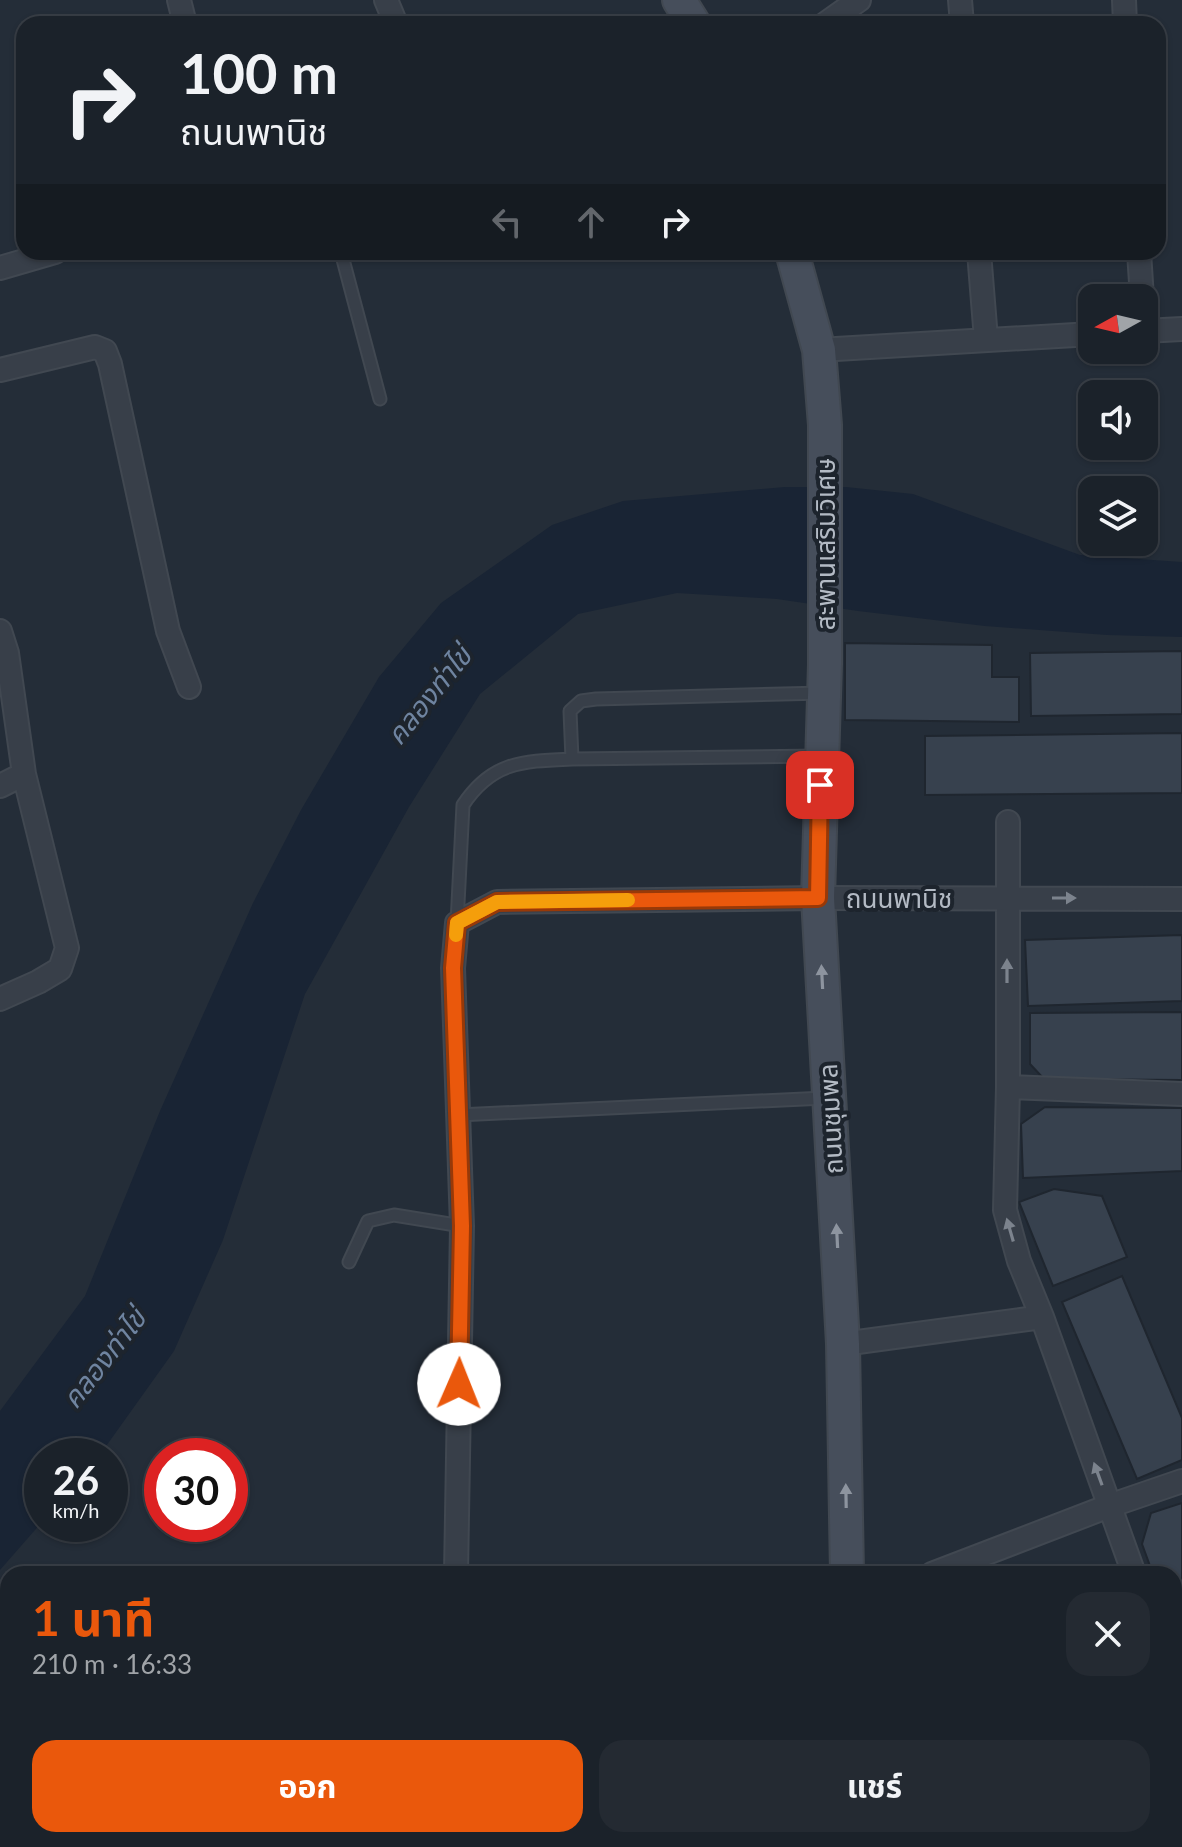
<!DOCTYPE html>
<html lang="th">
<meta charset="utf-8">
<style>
:root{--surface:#1b222a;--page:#242a32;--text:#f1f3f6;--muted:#a0a4a8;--line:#393f47;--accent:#ea580c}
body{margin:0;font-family:Lato,"Noto Sans Thai",sans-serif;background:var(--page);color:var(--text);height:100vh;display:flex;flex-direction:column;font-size:30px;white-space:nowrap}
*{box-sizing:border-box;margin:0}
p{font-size:26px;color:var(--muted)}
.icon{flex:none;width:44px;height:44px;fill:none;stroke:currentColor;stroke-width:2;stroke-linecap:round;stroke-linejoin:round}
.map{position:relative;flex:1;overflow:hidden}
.details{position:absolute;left:0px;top:1566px;width:1182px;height:282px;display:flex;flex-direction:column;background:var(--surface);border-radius:24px 24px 0 0;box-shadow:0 2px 6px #0004,0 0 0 2px var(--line)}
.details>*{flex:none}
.banner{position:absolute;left:16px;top:16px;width:1150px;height:244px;border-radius:24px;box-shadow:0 2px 6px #0004,0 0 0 2px var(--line);background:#1b222a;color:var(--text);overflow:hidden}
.needle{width:52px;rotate:262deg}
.controls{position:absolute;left:1078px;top:284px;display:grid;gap:16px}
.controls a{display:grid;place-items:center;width:80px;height:80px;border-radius:16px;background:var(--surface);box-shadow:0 2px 6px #0004,0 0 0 2px var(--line);font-size:40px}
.speed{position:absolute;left:24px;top:1438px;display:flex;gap:16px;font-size:40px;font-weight:700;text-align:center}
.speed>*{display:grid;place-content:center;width:104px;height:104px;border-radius:50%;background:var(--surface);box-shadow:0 2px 6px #0004,0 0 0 2px var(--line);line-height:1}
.speed small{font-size:20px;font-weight:400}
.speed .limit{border:12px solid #d22;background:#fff;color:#111}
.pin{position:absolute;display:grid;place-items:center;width:68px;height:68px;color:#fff;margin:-34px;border-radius:16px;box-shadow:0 4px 12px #0006}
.me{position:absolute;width:88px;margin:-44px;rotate:1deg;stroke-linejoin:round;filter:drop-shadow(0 0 6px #0008)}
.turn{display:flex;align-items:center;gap:28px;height:168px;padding:0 32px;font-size:36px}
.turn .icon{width:104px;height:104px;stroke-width:2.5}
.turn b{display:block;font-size:56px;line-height:68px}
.lanes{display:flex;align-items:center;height:76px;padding:0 32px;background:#0003;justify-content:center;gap:40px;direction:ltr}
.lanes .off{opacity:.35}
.round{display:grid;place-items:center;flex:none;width:84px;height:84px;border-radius:24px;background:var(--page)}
.headline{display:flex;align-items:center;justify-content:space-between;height:136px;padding:0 32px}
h1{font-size:48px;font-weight:700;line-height:60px;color:var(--accent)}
.cta{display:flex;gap:16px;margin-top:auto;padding:16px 32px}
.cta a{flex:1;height:92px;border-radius:24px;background:var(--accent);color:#fff;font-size:32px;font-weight:700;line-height:92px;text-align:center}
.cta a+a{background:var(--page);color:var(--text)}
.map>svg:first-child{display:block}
</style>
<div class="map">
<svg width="1182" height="1847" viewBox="0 0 1182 1847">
<rect width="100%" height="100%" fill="#242d38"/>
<path fill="#192434" d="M785,487H846L913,494L1080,555L1182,562V637L1107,635L985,626L858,611L777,599L677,593L578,614L480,694L409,807L305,994L223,1240L174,1351L99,1456H42V1522L0,1570V1411L85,1296L160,1111L253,903L301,810L379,677L441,603L552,525L623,501Z"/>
<path fill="#37414e" stroke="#1f262f" stroke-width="2" d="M845,643L992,645V677H1019V722L845,720Z
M1182,651V714L1031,716L1030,653Z
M1182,733V793L925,795V736Z
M1182,935V1001L1028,1006L1025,940Z
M1182,1012V1080L1044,1079L1030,1064V1013Z
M1045,1107L1182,1108V1171L1023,1178L1021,1124Z
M1054,1189L1102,1196L1127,1257L1053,1286L1019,1202Z
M1122,1276L1182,1418V1460L1137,1479L1062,1302Z
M1182,1503V1582L1174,1585V1574H1153L1142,1544L1151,1513Z
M1182,1587V1630L1174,1607V1590Z"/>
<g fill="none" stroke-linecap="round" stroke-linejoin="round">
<g stroke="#414851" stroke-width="15">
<path id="lane" d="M341,252L380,399
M818,756L572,759L570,711L581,701L596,699L823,693
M457,923L463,805C492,761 524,761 572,759
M458,1115L825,1098
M349,1262L368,1221L394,1215L462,1226
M497,1847L542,1840"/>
</g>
<g stroke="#414851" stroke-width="26">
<path id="street" d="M179,0L185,24
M386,0L396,24
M960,0L962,24
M1124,0L1125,24
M825,24L859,0
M979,252L986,339
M1139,252L1142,298
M0,268L55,252
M1144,331L1182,329
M819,350L1092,334
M0,370L95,347L105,351L110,364L168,631L189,687
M0,631L7,653L24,774L67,948L60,969L38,982L0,999
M0,786L24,774
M1008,822V1087L1005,1210L1019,1261L1042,1317L1134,1574
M1008,1087L1182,1094
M843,1344L1042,1317
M456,1574L462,1226L453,968L457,923L497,902L818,898L1182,899
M932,1574L1109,1506L1182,1481
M1174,1684L1182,1708
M0,1698L8,1706
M121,1840L127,1847
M456,1840V1847"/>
</g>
<g stroke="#414851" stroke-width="36">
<path id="secondary" d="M679,0L694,24
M792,252L819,350L825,425V664L818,898L843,1344L847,1574
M874,1840L879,1847"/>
</g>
<use href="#lane" stroke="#383f49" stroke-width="11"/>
<use href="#street" stroke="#383f49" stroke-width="22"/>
<use href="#secondary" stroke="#464e5b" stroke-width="32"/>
<g stroke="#5a636f" stroke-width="9">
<path id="rail" d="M0,1753L8,1762
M0,1809L8,1817
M29,1840L36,1847
M80,1840L87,1847"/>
</g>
<use href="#rail" stroke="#1d242d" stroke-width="6" stroke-dasharray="18" stroke-linecap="butt"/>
</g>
<defs><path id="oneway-solid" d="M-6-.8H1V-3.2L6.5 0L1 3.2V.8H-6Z" transform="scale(2)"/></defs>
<g fill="#7c838d">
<use href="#oneway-solid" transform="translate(1064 898)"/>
<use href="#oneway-solid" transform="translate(1007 971) rotate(-90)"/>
<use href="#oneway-solid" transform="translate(1010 1230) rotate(-106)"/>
<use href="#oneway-solid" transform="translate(1098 1474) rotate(-110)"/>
</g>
<g fill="#8d949f">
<use href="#oneway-solid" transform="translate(822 977) rotate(-93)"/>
<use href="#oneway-solid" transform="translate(837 1236) rotate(-93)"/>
<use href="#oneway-solid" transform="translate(846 1496) rotate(-91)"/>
</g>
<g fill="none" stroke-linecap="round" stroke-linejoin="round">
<g stroke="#983908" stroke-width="20">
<path id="route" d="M459,1384L462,1226L453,968L457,923L497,902L818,898L820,785"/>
</g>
<use href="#route" stroke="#ea580c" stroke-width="14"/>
<path stroke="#f59e0b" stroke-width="14" d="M456,935L457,923L497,902L628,900"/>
</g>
<g text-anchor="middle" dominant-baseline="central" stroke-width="8" stroke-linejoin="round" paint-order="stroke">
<g font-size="26" fill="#b3bac4" stroke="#1d242d">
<text transform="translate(825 544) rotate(-90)">สะพานเสริมวิเศษ</text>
<text x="899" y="898">ถนนพานิช</text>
<text transform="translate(830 1119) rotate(-93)">ถนนชุมพล</text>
</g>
<g font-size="28" font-style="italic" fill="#6f84a0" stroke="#1d242d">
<text transform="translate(428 695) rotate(-51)">คลองท่าไข่</text>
<text transform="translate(103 1358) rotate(-52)">คลองท่าไข่</text>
</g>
</g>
</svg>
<div class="controls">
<a><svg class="needle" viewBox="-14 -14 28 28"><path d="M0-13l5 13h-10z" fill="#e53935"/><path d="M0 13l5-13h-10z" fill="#a0a4a8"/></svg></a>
<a><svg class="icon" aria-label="sound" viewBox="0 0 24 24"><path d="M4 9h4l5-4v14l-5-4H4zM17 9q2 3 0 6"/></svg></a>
<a><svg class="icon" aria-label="layers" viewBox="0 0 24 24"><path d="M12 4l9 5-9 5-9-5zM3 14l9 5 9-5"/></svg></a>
</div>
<div class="speed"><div>26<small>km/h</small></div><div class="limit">30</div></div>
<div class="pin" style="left:820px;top:785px;background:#d93025"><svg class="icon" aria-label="arrive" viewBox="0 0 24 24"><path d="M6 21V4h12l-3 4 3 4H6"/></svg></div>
<svg class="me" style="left:459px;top:1384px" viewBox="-20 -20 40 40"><circle r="19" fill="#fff"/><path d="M0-13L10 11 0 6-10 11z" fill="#ea580c"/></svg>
<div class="banner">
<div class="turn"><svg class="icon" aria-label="right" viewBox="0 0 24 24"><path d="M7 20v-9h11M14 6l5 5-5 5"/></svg><div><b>100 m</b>ถนนพานิช</div></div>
<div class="lanes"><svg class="icon off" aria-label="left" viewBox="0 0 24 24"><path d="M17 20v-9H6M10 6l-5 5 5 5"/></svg><svg class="icon off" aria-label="ahead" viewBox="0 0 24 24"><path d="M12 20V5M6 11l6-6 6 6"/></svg><svg class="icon" aria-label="right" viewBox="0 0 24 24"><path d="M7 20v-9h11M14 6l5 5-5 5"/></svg></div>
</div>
<section class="details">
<div class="headline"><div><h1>1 นาที</h1><p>210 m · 16:33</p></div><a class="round"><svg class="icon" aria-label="close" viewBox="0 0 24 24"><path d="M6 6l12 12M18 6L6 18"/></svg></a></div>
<div class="cta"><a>ออก</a><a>แชร์</a></div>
</section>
</div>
